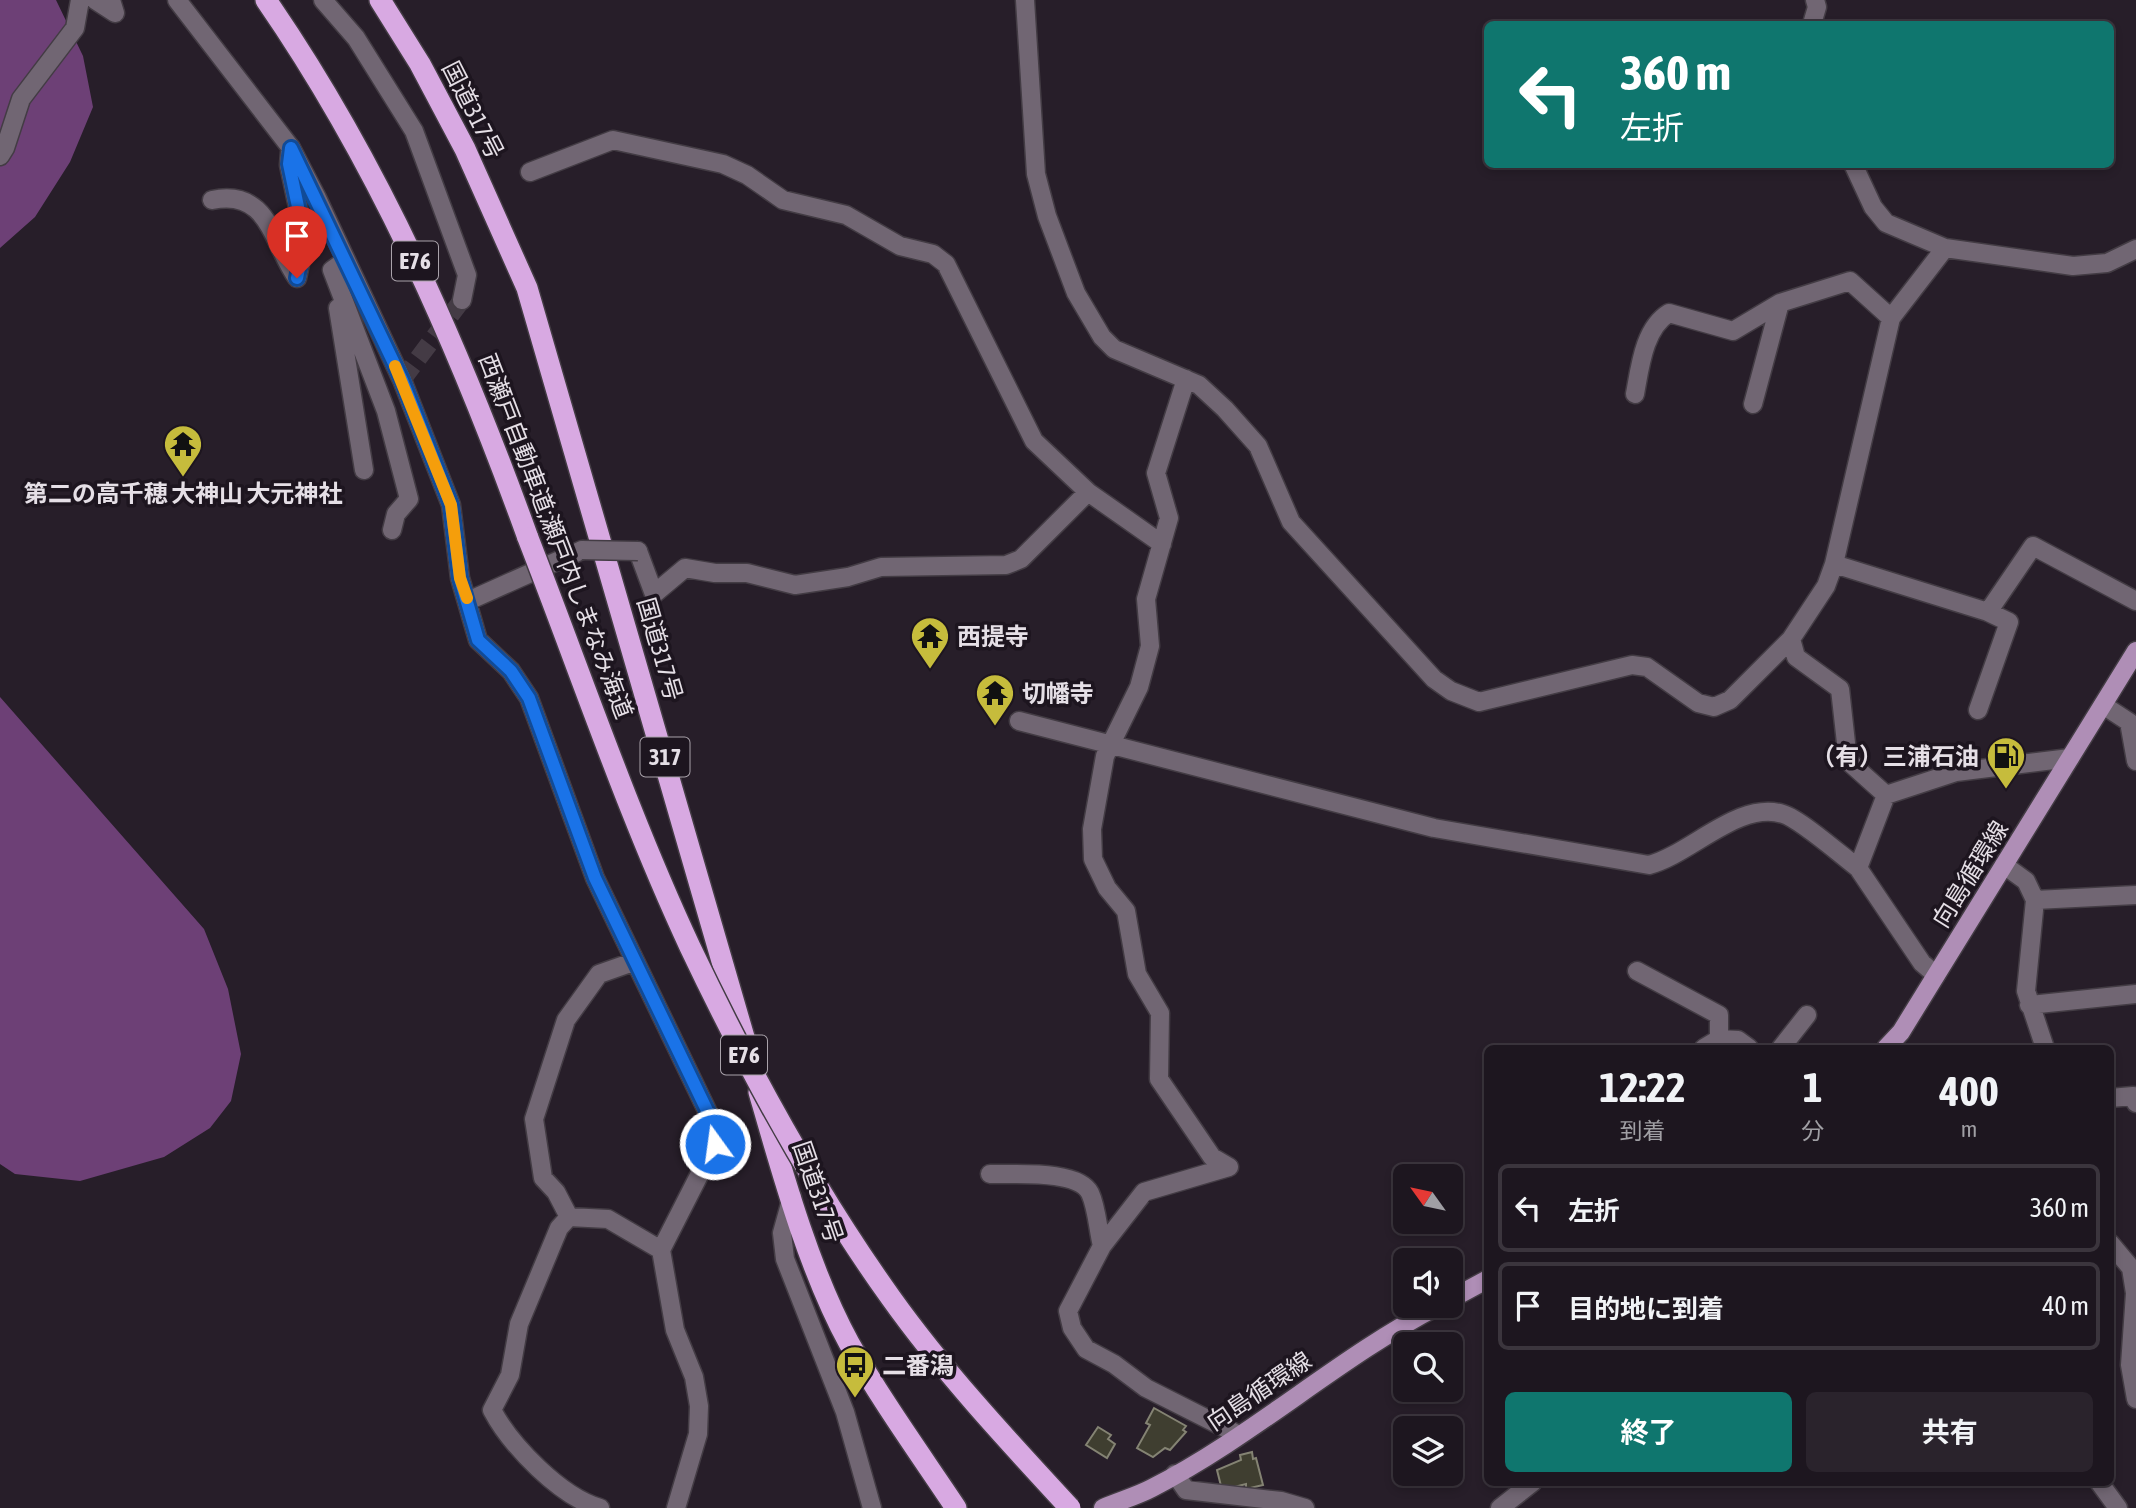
<!DOCTYPE html>
<html lang="ja">
<meta charset="utf-8">
<style>
:root{--surface:#1d161f;--page:#2a232c;--text:#f1f3f6;--muted:#a09fa4;--line:#3b353d;--accent:#0f766e}
body{margin:0;font-family:"Asap Condensed","Noto Sans JP",sans-serif;background:var(--page);color:var(--text);height:100vh;display:flex;flex-direction:column;font-size:26px;white-space:nowrap}
*{box-sizing:border-box;margin:0}
p{font-size:23px;color:var(--muted)}
.icon{flex:none;width:38px;height:38px;fill:none;stroke:currentColor;stroke-width:2;stroke-linecap:round;stroke-linejoin:round}
.map{position:relative;flex:1;overflow:hidden}
.sheet{position:absolute;left:1484px;top:1045px;width:630px;height:441px;display:flex;flex-direction:column;background:var(--surface);border-radius:10px;box-shadow:0 4px 10px #0003,0 0 0 2px var(--line)}
.sheet>*{flex:none}
.hud{position:absolute;left:1484px;top:21px;width:630px;height:147px;border-radius:10px;box-shadow:0 4px 10px #0003,0 0 0 2px var(--line);background:#0f766e;color:#fff;overflow:hidden}
.needle{width:46px;rotate:303deg}
.fabs{position:absolute;left:1393px;top:1164px;display:grid;gap:14px}
.fabs a{display:grid;place-items:center;width:70px;height:70px;border-radius:10px;background:var(--surface);box-shadow:0 4px 10px #0003,0 0 0 2px var(--line);font-size:35px}
.pin{position:absolute;display:grid;place-items:center;width:60px;height:60px;color:#fff;margin:-72px -30px;border-radius:50% 50% 50% 0;rotate:-45deg;box-shadow:0 0 7px #0007}
.pin .icon{rotate:45deg}
.me{position:absolute;width:77px;margin:-38px;rotate:346deg;stroke-linejoin:round;filter:drop-shadow(0 0 5px #0008)}
.turn{display:flex;align-items:center;gap:24px;height:147px;padding:0 21px;font-size:32px}
.turn .icon{width:91px;height:91px;stroke-width:2.5}
.turn b{display:block;font-size:49px;line-height:60px}
.eta{display:flex;justify-content:space-evenly;align-items:center;height:119px;text-align:center}
.eta b{font-size:42px;font-weight:700;line-height:49px}
.primary-button{display:flex;gap:14px;margin-top:auto;padding:14px 21px}
.primary-button a{flex:1;height:80px;border-radius:10px;background:var(--accent);color:#fff;font-size:28px;font-weight:700;line-height:80px;text-align:center}
.primary-button a+a{background:var(--page);color:var(--text)}
ul{padding:0;list-style:none}
li{display:flex;align-items:center;gap:21px;height:88px;margin:0 14px 10px;padding:0 7px;border:4px solid var(--line);border-radius:10px}
li div{flex:1}
li b{display:block;font-size:26px}
li em{font-style:normal}
.map>svg:first-child{display:block}
</style>
<div class="map">
<svg width="2136" height="1508" viewBox="0 0 2136 1508">
<rect width="100%" height="100%" fill="#271e29"/>
<path fill="#6d4076" d="M0,0H56L83,56L93,107L70,162L35,217L0,248Z
M0,697L204,929L228,989L241,1054L231,1101L210,1128L164,1157L80,1181L15,1174L0,1164Z"/>
<path fill="#3f3e30" stroke="#848373" stroke-width="2" d="M1154,1408L1186,1426L1183,1430L1186,1432L1170,1450L1165,1448L1153,1457L1137,1448L1150,1425L1146,1423Z
M1098,1427L1111,1435L1108,1439L1115,1444L1107,1458L1086,1445Z
M1252,1452L1253,1459L1256,1458L1263,1485L1246,1489V1484L1222,1490L1217,1470L1241,1460L1240,1455Z"/>
<g fill="none" stroke-linecap="round" stroke-linejoin="round">
<path stroke="#443b45" stroke-width="18" stroke-dasharray="18 9" stroke-linecap="butt" d="M402,380L462,300"/>
<g stroke="#433c44" stroke-width="21">
<path id="minor" d="M95,0L115,13L111,0
M177,0L291,148L317,198L402,380L451,505L460,578L478,640L511,671L529,698L595,878L715,1127V1144L661,1250L675,1330L694,1377L699,1406L698,1434L676,1508
M323,0L356,38L414,131L467,275L462,300
M1025,0L1036,174L1047,216L1076,293L1102,337L1114,349L1199,385L1225,409L1258,446L1291,522L1434,679L1451,691L1479,702L1632,665L1647,667L1698,703L1714,707L1730,700L1791,639
M1812,24L1817,7L1815,0
M0,156L5,148L21,99L75,28L80,0
M1853,164L1873,207L1886,223L1945,248
M530,172L613,140L723,164L747,175L783,200L846,215L900,246L933,254L946,264L1034,441L1088,492L1162,544
M212,200C269,188 272,243 297,278L305,240L289,165L290,152
M346,260L332,270L386,411L409,499L396,514L392,530
M338,308L364,470
M1186,379L1156,473L1169,518L1146,599L1150,646L1139,687L1105,756L1092,829L1093,859L1107,888L1126,911L1137,974L1160,1013L1159,1079L1212,1157L1229,1167
M1635,394C1640,367 1644,328 1669,313L1733,331L1780,303L1850,281L1891,318
M1753,404L1780,303
M638,551L654,594L685,568L715,573H747L795,585L848,577L881,567L1006,565L1021,559L1088,492
M1834,564L1988,612L2009,622L1978,710
M468,601L582,550
M1988,612L2033,546L2136,601
M2103,705L2129,722L2136,761
M1019,721L1434,828L1649,865C1691,854 1739,800 1783,814C1800,819 1841,855 1858,868
M1886,795L1848,761L1840,689L1796,657L1791,639L1826,586L1834,564L1891,318L1945,248L2073,266L2107,263L2136,249
M2004,865L2026,881L2035,900L2026,991L2045,1048
M2035,900L2136,895
M1637,971L1719,1015V1039L1738,1040L1749,1048
M1936,975L1922,963L1858,868L1886,795L1956,772L2070,758
M2029,1005L2136,994
M1704,1048L1719,1039
M1781,1048L1807,1015
M2110,1098L2133,1096L2136,1103
M990,1174C1013,1175 1078,1169 1090,1193C1097,1208 1098,1230 1102,1246L1068,1311L1072,1328L1086,1349L1114,1364L1146,1388L1239,1435
M792,1197L782,1233L785,1259L845,1412L872,1508
M569,1217L556,1192L543,1178L534,1119L566,1020L599,974L633,962
M2110,1243L2131,1268L2135,1293L2130,1365L2136,1399
M1102,1246L1144,1192L1229,1167
M1175,1474L1186,1490L1281,1501L1305,1508
M2099,1482L2118,1508
M600,1508C561,1497 511,1446 492,1410L510,1375L519,1324L559,1228L569,1217L608,1219L661,1250
M1500,1508L1533,1482"/>
</g>
<g stroke="#433c44" stroke-width="21">
<path id="major" d="M1886,1048L1901,1032L2136,651
M1451,1299L1488,1279
M1103,1508C1119,1501 1137,1496 1152,1488C1252,1437 1338,1358 1438,1306"/>
</g>
<g stroke="#433c44" stroke-width="24">
<path id="highway" d="M266,0C380,165 460,350 528,538
M380,0L420,64L465,149L527,288L748,1051
M759,1092C782,1172 809,1270 849,1343C881,1400 920,1454 956,1508"/>
</g>
<use href="#minor" stroke="#716673" stroke-width="18"/>
<use href="#major" stroke="#af8eb6" stroke-width="18"/>
<use href="#highway" stroke="#d8a9e2" stroke-width="21"/>
<g stroke="#433c44" stroke-width="21" stroke-linecap="butt">
<path id="minor-bridge" d="M582,550L638,551"/>
</g>
<g stroke="#433c44" stroke-width="24" stroke-linecap="butt">
<path id="highway-bridge" d="M528,538C581,674 628,814 690,947C747,1067 813,1189 891,1298C943,1371 1009,1442 1070,1508"/>
</g>
<use href="#minor-bridge" stroke="#716673" stroke-width="18"/>
<use href="#highway-bridge" stroke="#d8a9e2" stroke-width="21"/>
</g>
<g fill="none" stroke-linecap="round" stroke-linejoin="round">
<g stroke="#114b97" stroke-width="18">
<path id="route" d="M297,278L305,240L289,164L291,148L402,380L451,505L460,578L478,640L511,671L529,698L595,878L715,1127V1144"/>
</g>
<use href="#route" stroke="#1a73e8" stroke-width="12"/>
<path stroke="#f59e0b" stroke-width="12" d="M395,366L451,505L460,578L467,598"/>
</g>
<defs>
<g id="temple-pin" transform="scale(2.0125)"><path d="M0 17L-7.5 6A9.5 9.5 0 1 1 7.5 6Z" fill="#c6bc3c" stroke="#1d151f"/><path d="M0-6L5-2H3V0L6.5 2.5H4V6H1.5V3h-3V6H-4V2.5H-6.5L-3 0V-2H-5Z" fill="#111"/></g>
<g id="fuel-pin" transform="scale(2.0125)"><path d="M0 17L-7.5 6A9.5 9.5 0 1 1 7.5 6Z" fill="#c6bc3c" stroke="#1d151f"/><path d="M-5.5-6h7V0h2V4h1.3V-2.5L3-4.5l.8-.8L6-3V5H2.5V1h-1V6h-7ZM-4.2-4.7v3.2H.2V-4.7Z" fill="#111"/></g>
<g id="bus-pin" transform="scale(2.0125)"><path d="M0 17L-7.5 6A9.5 9.5 0 1 1 7.5 6Z" fill="#c6bc3c" stroke="#1d151f"/><path d="M-5-6H5V4H4V6H2V4H-2V6H-4V4H-5ZM-3.5-4V0h7V-4ZM-3.5 1.2v1.5H-2V1.2ZM2 1.2v1.5H3.5V1.2Z" fill="#111"/></g>
</defs>
<g fill-rule="evenodd">
<use href="#temple-pin" x="183" y="444"/>
<use href="#temple-pin" x="930" y="636"/>
<use href="#temple-pin" x="995" y="693"/>
<use href="#fuel-pin" x="2006" y="756"/>
<use href="#bus-pin" x="855" y="1365"/>
</g>
<g text-anchor="middle" dominant-baseline="central" stroke-width="7" stroke-linejoin="round" paint-order="stroke">
<g fill="#1d151f" stroke="#a9a2aa" stroke-width="2">
<rect x="392" y="241.5" width="46" height="39" rx="5"/>
<rect x="640.5" y="737.5" width="49" height="39" rx="5"/>
<rect x="721" y="1035.5" width="46" height="39" rx="5"/>
</g>
<g font-size="23" font-weight="bold" fill="#e5dfe6">
<text x="415" y="261">E76</text>
<text x="665" y="757">317</text>
<text x="744" y="1055">E76</text>
</g>
<g font-size="24" fill="#e5dfe6" stroke="#1d151f">
<text transform="translate(473 110) rotate(63)">国道317号</text>
<text transform="translate(556 536) rotate(69)">西瀬戸自動車道;瀬戸内しまなみ海道</text>
<text transform="translate(660 649) rotate(74)">国道317号</text>
<text transform="translate(1970 874) rotate(-58)">向島循環線</text>
<text transform="translate(818 1192) rotate(71)">国道317号</text>
<text transform="translate(1259 1391) rotate(-34)">向島循環線</text>
</g>
<g font-size="24" font-weight="bold" fill="#e5dfe6" stroke="#1d151f" text-anchor="start">
<text x="183" y="493" text-anchor="middle">第二の高千穂 大神山 大元神社</text>
<text x="957" y="636">西提寺</text>
<text x="1022" y="693">切幡寺</text>
<text x="1979" y="756" text-anchor="end">（有）三浦石油</text>
<text x="882" y="1365">二番潟</text>
</g>
</g>
</svg>
<div class="fabs">
<a><svg class="needle" viewBox="-14 -14 28 28"><path d="M0-13l5 13h-10z" fill="#e53935"/><path d="M0 13l5-13h-10z" fill="#a09fa4"/></svg></a>
<a><svg class="icon" aria-label="sound" viewBox="0 0 24 24"><path d="M4 9h4l5-4v14l-5-4H4zM17 9q2 3 0 6"/></svg></a>
<a><svg class="icon" aria-label="search" viewBox="0 0 24 24"><circle cx="10" cy="10" r="6"/><path d="M15 15l6 6"/></svg></a>
<a><svg class="icon" aria-label="layers" viewBox="0 0 24 24"><path d="M12 4l9 5-9 5-9-5zM3 14l9 5 9-5"/></svg></a>
</div>
<div class="pin" style="left:297px;top:278px;background:#d93025"><svg class="icon" aria-label="arrive" viewBox="0 0 24 24"><path d="M6 21V4h12l-3 4 3 4H6"/></svg></div>
<svg class="me" style="left:715px;top:1144px" viewBox="-20 -20 40 40"><circle r="17" fill="#1a73e8" stroke="#fff" stroke-width="3"/><path d="M0-11L8 9 0 5-8 9z" fill="#fff"/></svg>
<div class="hud">
<div class="turn"><svg class="icon" aria-label="left" viewBox="0 0 24 24"><path d="M17 20v-9H6M10 6l-5 5 5 5"/></svg><div><b>360 m</b>左折</div></div>
</div>
<section class="sheet">
<div class="eta">
<div><b>12:22</b><p>到着</p></div>
<div><b>1</b><p>分</p></div>
<div><b>400</b><p>m</p></div>
</div>
<ul>
<li><svg class="icon" aria-label="left" viewBox="0 0 24 24"><path d="M17 20v-9H6M10 6l-5 5 5 5"/></svg><div><b>左折</b></div><em>360 m</em></li>
<li><svg class="icon" aria-label="arrive" viewBox="0 0 24 24"><path d="M6 21V4h12l-3 4 3 4H6"/></svg><div><b>目的地に到着</b></div><em>40 m</em></li>
</ul>
<div class="primary-button"><a>終了</a><a>共有</a></div>
</section>
</div>
